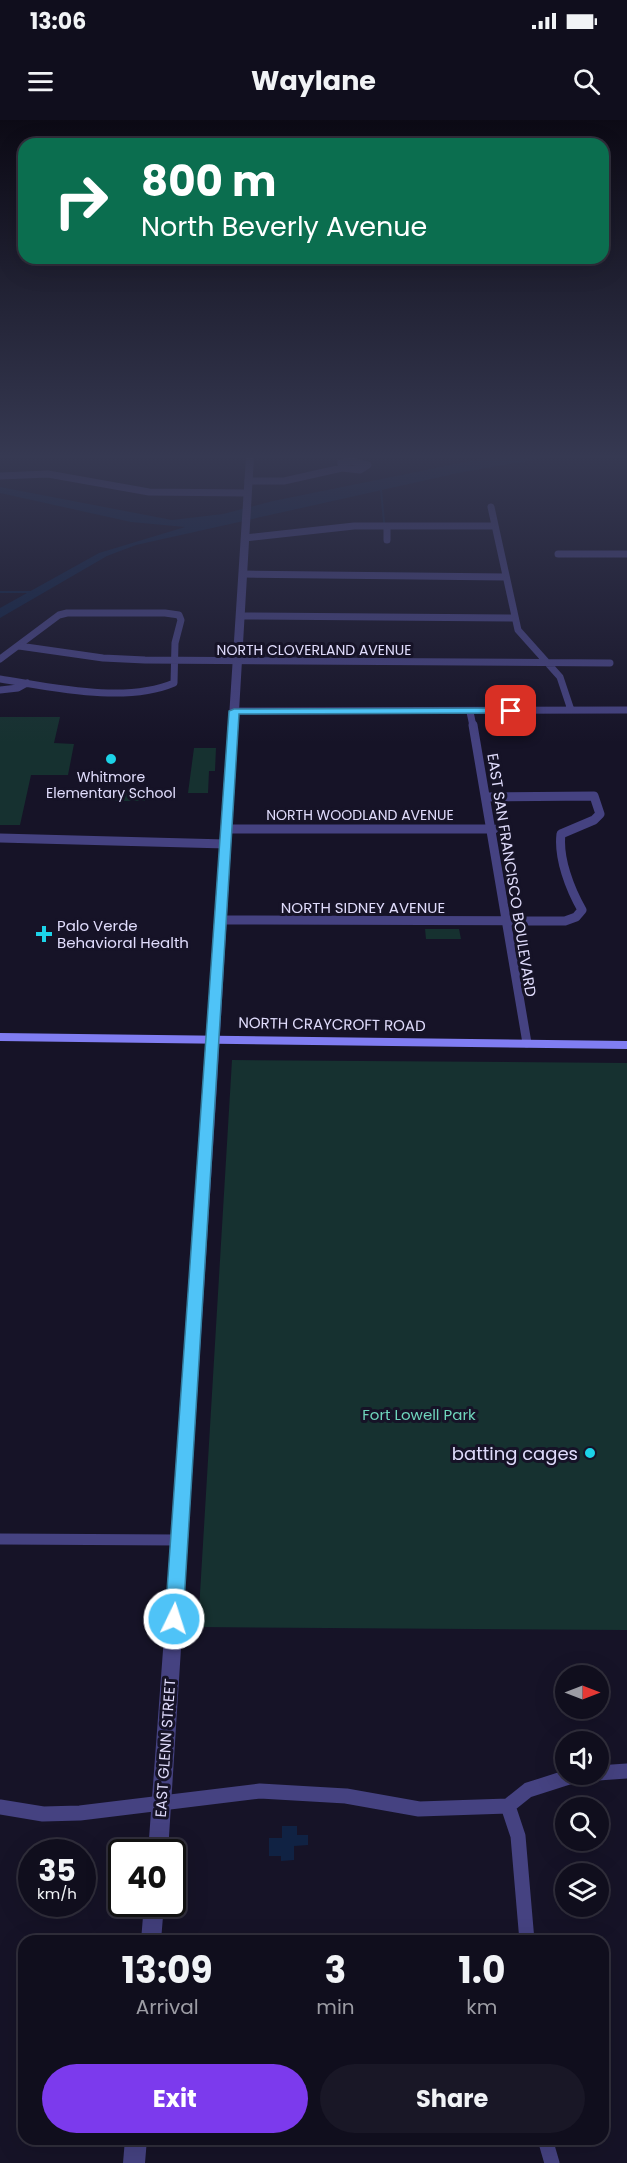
<!DOCTYPE html>
<style>
:root{--surface:#100e1d;--page:#191726;--text:#f1f3f6;--muted:#9c9ca4;--line:#302e3b;--accent:#7c3aed}
body{margin:0;font-family:Poppins,sans-serif;background:var(--page);color:var(--text);height:100vh;display:flex;flex-direction:column;font-size:22px;white-space:nowrap}
*{box-sizing:border-box;margin:0}
p{font-size:20px;color:var(--muted)}
.icon{flex:none;width:33px;height:33px;fill:none;stroke:currentColor;stroke-width:2;stroke-linecap:round;stroke-linejoin:round}
.map{position:relative;flex:1;overflow:hidden}
.panel{position:absolute;left:18px;top:1815px;width:591px;height:210px;display:flex;flex-direction:column;background:var(--surface);border-radius:18px;box-shadow:0 6px 24px #0002,0 0 0 2px var(--line)}
.panel>*{flex:none}
.hud{position:absolute;left:18px;top:18px;width:591px;height:126px;border-radius:18px;box-shadow:0 6px 24px #0002,0 0 0 2px var(--line);background:#0b6e4f;color:#fff;overflow:hidden}
.needle{width:39px;rotate:90deg}
.buttons{position:absolute;left:555px;top:1545px;display:grid;gap:12px}
.buttons a{display:grid;place-items:center;width:54px;height:54px;border-radius:50%;background:var(--surface);box-shadow:0 6px 24px #0002,0 0 0 2px var(--line);font-size:30px}
.speed{position:absolute;left:18px;top:1719px;display:flex;gap:12px;font-size:30px;font-weight:700;text-align:center}
.speed>*{display:grid;place-content:center;width:78px;height:78px;border-radius:50%;background:var(--surface);box-shadow:0 6px 24px #0002,0 0 0 2px var(--line);line-height:1}
.speed small{font-size:15px;font-weight:400}
.speed .limit{border:3px solid #111;border-radius:9px;background:#fff;color:#111}
.pin{position:absolute;display:grid;place-items:center;width:51px;height:51px;color:#fff;margin:-26px;border-radius:12px;box-shadow:0 3px 9px #0006}
.me{position:absolute;width:66px;margin:-33px;rotate:4deg;stroke-linejoin:round;filter:drop-shadow(0 0 4px #0008)}
.turn{display:flex;align-items:center;gap:21px;height:126px;padding:0 24px;font-size:27px}
.turn .icon{width:78px;height:78px;stroke-width:2.5}
.turn b{display:block;font-size:42px;line-height:51px}
.eta{display:flex;justify-content:space-evenly;align-items:center;height:102px;text-align:center}
.eta b{font-size:36px;font-weight:700;line-height:42px}
.cta{display:flex;gap:12px;margin-top:auto;padding:12px 24px}
.cta a{flex:1;height:69px;border-radius:36px;background:var(--accent);color:#fff;font-size:24px;font-weight:700;line-height:69px;text-align:center}
.cta a+a{background:var(--page);color:var(--text)}
.status{display:flex;justify-content:space-between;align-items:center;height:42px;padding:0 30px;background:var(--surface);direction:ltr}
.status svg{height:16px;fill:currentColor}
header{display:flex;justify-content:space-between;align-items:center;height:78px;padding:0 24px;background:var(--surface);font-size:27px;font-weight:700}
.map>svg:first-child{display:block}
</style>
<div class="status"><b>13:06</b><svg viewBox="0 0 49 12"><path d="M0 12V9h3v3zM5 12V6h3v6zM10 12V3h3v9zM15 12V0h3v12zM26 1h20v11H26zM47 4h2v5h-2z"/></svg></div>
<header><svg class="icon" aria-label="menu" viewBox="0 0 24 24"><path d="M4 6h16M4 12h16M4 18h16"/></svg>Waylane<svg class="icon" aria-label="search" viewBox="0 0 24 24"><circle cx="10" cy="10" r="6"/><path d="M15 15l6 6"/></svg></header>
<div class="map">
<svg width="627" height="2043" viewBox="0 0 627 2043">
<rect width="100%" height="100%" fill="#161327"/>
<path fill="#163130" d="M0,597H60L54,623L74,624L68,655H31L20,705H0Z
M194,628H216L215,651H209L208,673H188Z
M110,670H146L145,681H108Z
M425,809H459L461,819H426Z
M232,940L627,943V1510L198,1507Z"/>
<path fill="#102243" d="M490,337H549L458,353L136,425L107,436L0,498V488L99,433L185,407L131,402L0,373V367L172,400L223,394L273,381Z
M282,1706H297V1715H308V1725L294,1726V1740L281,1741V1736H269V1718H282Z"/>
<g fill="none" stroke-linecap="round" stroke-linejoin="round">
<path stroke="#102243" stroke-width="2" d="M381,370L384,402
M0,472H32"/>
<path stroke="#454281" stroke-width="7" d="M351,341L368,345L360,350L342,348L341,343Z
M0,356L48,354L149,372L247,373
M248,361H284L342,348
M491,387L518,510L560,557L571,590
M387,406V420
M245,418L354,406H494
M558,434H627
M243,454L506,457
M240,496L515,498
M19,526L103,538L145,540L610,543
M0,539L59,495L67,493H165L179,495L181,500L175,523L174,563C125,584 52,567 0,559
M0,570L18,568L27,563
M234,591L627,590
M470,592L473,606"/>
<path stroke="#454281" stroke-width="9" d="M473,605L527,923
M227,709H494
M0,718L226,724
M221,800L565,801L576,797L582,790C570,769 558,738 561,714L594,700L600,694L594,676L488,677"/>
<path stroke="#454281" stroke-width="11" d="M0,1419L179,1420"/>
<path stroke="#454281" stroke-width="15" d="M598,1653L627,1651
M508,1686L518,1716L527,1821
M508,1686L528,1670L578,1654
M0,1687L43,1694L80,1693L260,1671L346,1676L419,1689L508,1686
M545,2019L552,2043"/>
<path fill="#454281" fill-rule="evenodd" d="M246,337H254L217,965L168,1732H148L205,965Z
M144,1784H164L161,1821H141Z
M125,2019H147L145,2043H123Z"/>
<path fill="#807df2" fill-rule="evenodd" d="M0,913L627,921V929L0,921Z"/>
</g>
<linearGradient id="sky" x2="0" y2="1"><stop stop-color="#0c0a15"/><stop offset="0.54" stop-color="#363952"/><stop offset="1" stop-color="#363952" stop-opacity="0"/></linearGradient>
<rect width="627" height="623" fill="url(#sky)"/>
<path fill="#4fc3f7" stroke="#337fa1" stroke-width="1.5" d="M511,588L515,591L514,593L239,594L183,1499L180,1504L174,1506L168,1504L165,1499L229,591L234,589Z"/>
<g fill="#1cd3e8" stroke="#161327" stroke-width="2">
<circle cx="111" cy="639" r="6"/>
<path d="M41 805h6v6h6v6h-6v6h-6v-6h-6v-6h6z"/>
<circle cx="590" cy="1333" r="6"/>
</g>
<g text-anchor="middle" dominant-baseline="central" stroke-width="6" stroke-linejoin="round" paint-order="stroke">
<g font-size="14" fill="#e0dcfc" stroke="#161327">
<text x="314" y="530">NORTH CLOVERLAND AVENUE</text>
<text x="360" y="695">NORTH WOODLAND AVENUE</text>
</g>
<g font-size="14" fill="#e0dcfc" stroke="#161327">
<text x="111" y="657">Whitmore<tspan x="111" dy="16">Elementary School</tspan></text>
</g>
<g font-size="15" fill="#e0dcfc" stroke="#161327">
<text transform="translate(512 755) rotate(81)">EAST SAN FRANCISCO BOULEVARD</text>
<text x="363" y="787">NORTH SIDNEY AVENUE</text>
<text transform="translate(332 904) rotate(1)">NORTH CRAYCROFT ROAD</text>
<text transform="translate(165 1628) rotate(-86)">EAST GLENN STREET</text>
</g>
<g font-size="15" fill="#e0dcfc" stroke="#161327" text-anchor="start">
<text x="57" y="805">Palo Verde<tspan x="57" dy="17">Behavioral Health</tspan></text>
</g>
<g font-size="15" fill="#6fd5bc" stroke="#161327">
<text x="419" y="1294">Fort Lowell Park</text>
</g>
<g font-size="18" fill="#e0dcfc" stroke="#161327" text-anchor="end">
<text x="578" y="1333">batting cages</text>
</g>
</g>
</svg>
<div class="buttons">
<a><svg class="needle" viewBox="-14 -14 28 28"><path d="M0-13l5 13h-10z" fill="#e53935"/><path d="M0 13l5-13h-10z" fill="#9c9ca4"/></svg></a>
<a><svg class="icon" aria-label="sound" viewBox="0 0 24 24"><path d="M4 9h4l5-4v14l-5-4H4zM17 9q2 3 0 6"/></svg></a>
<a><svg class="icon" aria-label="search" viewBox="0 0 24 24"><circle cx="10" cy="10" r="6"/><path d="M15 15l6 6"/></svg></a>
<a><svg class="icon" aria-label="layers" viewBox="0 0 24 24"><path d="M12 4l9 5-9 5-9-5zM3 14l9 5 9-5"/></svg></a>
</div>
<div class="speed"><div>35<small>km/h</small></div><div class="limit">40</div></div>
<div class="pin" style="left:511px;top:591px;background:#d93025"><svg class="icon" aria-label="arrive" viewBox="0 0 24 24"><path d="M6 21V4h12l-3 4 3 4H6"/></svg></div>
<svg class="me" style="left:174px;top:1499px" viewBox="-20 -20 40 40"><circle r="17" fill="#4fc3f7" stroke="#fff" stroke-width="3"/><path d="M0-11L8 9 0 5-8 9z" fill="#fff"/></svg>
<div class="hud">
<div class="turn"><svg class="icon" aria-label="right" viewBox="0 0 24 24"><path d="M7 20v-9h11M14 6l5 5-5 5"/></svg><div><b>800 m</b>North Beverly Avenue</div></div>
</div>
<section class="panel">
<div class="eta">
<div><b>13:09</b><p>Arrival</p></div>
<div><b>3</b><p>min</p></div>
<div><b>1.0</b><p>km</p></div>
</div>
<div class="cta"><a>Exit</a><a>Share</a></div>
</section>
</div>
